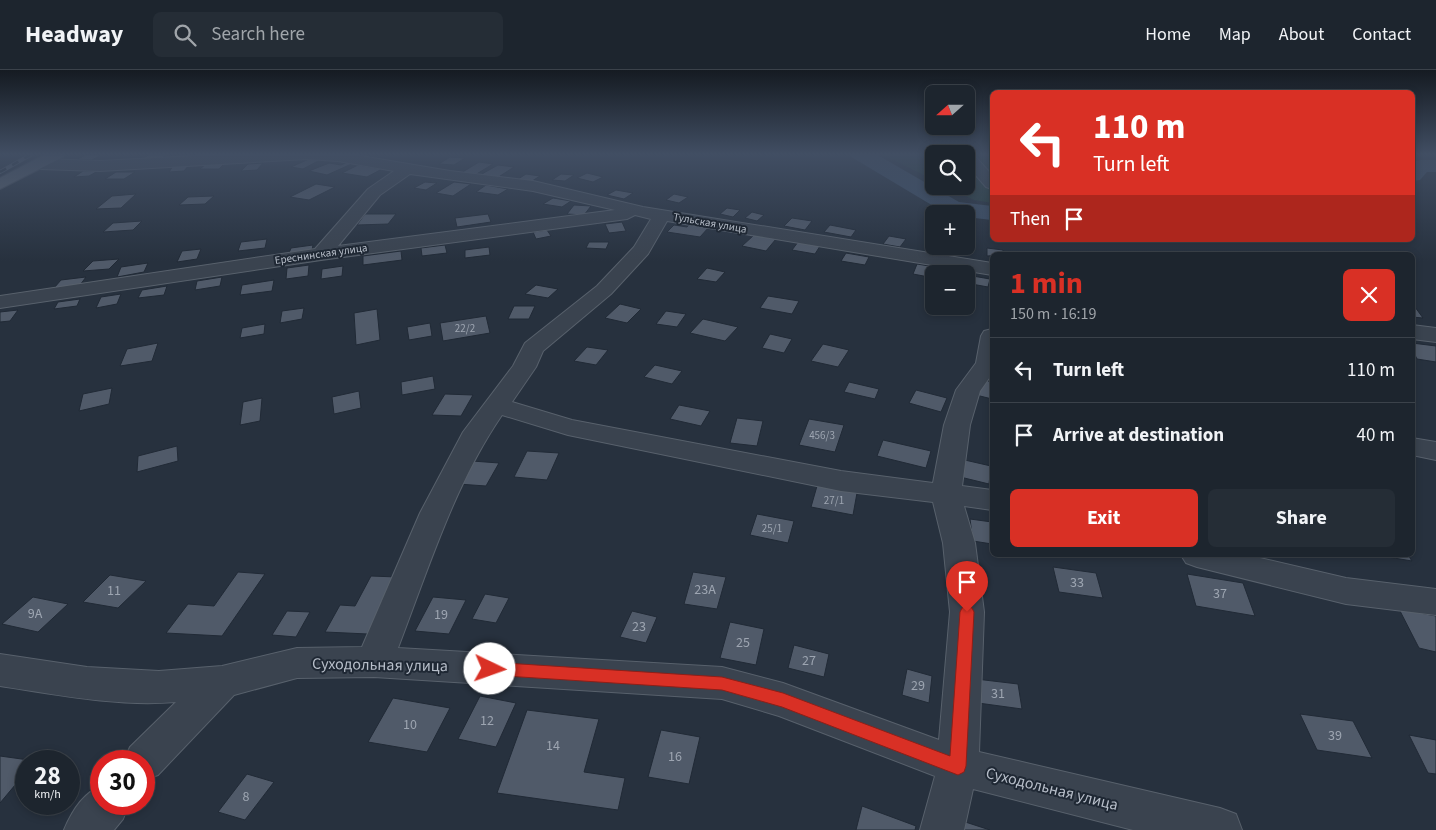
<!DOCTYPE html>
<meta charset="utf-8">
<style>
:root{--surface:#1d252e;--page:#252d36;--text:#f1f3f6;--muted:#a0a5aa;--line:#3b424a;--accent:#d93025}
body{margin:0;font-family:"Source Sans 3",sans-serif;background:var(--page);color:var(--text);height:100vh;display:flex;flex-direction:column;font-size:19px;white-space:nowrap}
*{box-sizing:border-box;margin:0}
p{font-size:16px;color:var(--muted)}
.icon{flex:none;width:28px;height:28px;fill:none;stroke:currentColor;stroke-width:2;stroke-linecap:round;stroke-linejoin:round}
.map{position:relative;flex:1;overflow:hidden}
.side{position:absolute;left:990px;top:182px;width:425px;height:305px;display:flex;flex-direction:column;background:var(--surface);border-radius:8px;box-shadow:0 2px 8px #0003,0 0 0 1px var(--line)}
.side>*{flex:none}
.banner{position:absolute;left:990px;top:20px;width:425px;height:152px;border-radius:8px;box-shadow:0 2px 8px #0003,0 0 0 1px var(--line);background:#d93025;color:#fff;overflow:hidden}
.needle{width:32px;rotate:249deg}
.buttons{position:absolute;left:925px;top:15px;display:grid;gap:10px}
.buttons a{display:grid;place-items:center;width:50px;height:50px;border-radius:8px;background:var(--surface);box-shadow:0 2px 8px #0003,0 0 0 1px var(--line);font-size:25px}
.speed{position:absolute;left:15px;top:680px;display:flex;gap:10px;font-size:25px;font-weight:700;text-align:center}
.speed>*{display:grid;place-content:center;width:65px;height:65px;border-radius:50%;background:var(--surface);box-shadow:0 2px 8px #0003,0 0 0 1px var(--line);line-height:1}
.speed small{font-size:12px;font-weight:400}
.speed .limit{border:8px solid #d22;background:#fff;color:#111}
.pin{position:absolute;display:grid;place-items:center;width:42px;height:42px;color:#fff;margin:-51px -21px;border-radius:50% 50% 50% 0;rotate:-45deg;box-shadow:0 0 5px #0007}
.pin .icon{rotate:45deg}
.me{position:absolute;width:55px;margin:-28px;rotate:93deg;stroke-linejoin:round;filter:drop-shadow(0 0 4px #0008)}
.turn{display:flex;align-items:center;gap:18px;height:105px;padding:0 20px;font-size:22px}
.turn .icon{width:65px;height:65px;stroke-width:2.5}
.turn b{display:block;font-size:35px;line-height:42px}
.then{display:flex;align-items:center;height:48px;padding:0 20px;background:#0003;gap:10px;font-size:19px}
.round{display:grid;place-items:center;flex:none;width:52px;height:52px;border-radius:8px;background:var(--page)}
.headline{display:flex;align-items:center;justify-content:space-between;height:85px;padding:0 20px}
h1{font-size:30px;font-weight:700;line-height:38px;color:var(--accent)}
.cta{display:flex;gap:10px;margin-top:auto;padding:10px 20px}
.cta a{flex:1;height:58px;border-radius:8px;background:var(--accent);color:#fff;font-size:20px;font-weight:700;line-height:58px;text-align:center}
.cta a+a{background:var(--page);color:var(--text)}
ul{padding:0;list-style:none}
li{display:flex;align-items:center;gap:15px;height:65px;padding:0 20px;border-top:1px solid var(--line)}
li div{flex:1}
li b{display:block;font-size:19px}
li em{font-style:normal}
header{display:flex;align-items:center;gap:30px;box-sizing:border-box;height:70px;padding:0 25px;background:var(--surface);border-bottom:1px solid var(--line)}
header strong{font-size:24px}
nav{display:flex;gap:28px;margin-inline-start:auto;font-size:18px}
.search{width:350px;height:45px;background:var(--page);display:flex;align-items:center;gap:12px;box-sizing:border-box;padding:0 18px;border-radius:8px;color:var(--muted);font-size:19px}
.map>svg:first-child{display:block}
</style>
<header>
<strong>Headway</strong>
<div class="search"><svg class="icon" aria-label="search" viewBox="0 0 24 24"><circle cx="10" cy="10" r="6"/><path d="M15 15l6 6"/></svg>Search here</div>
<nav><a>Home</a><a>Map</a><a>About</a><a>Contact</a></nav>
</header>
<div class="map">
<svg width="1436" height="760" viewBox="0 0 1436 760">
<rect width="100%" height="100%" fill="#27313e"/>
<path fill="#2a3f40" d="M881,84H934V110Z
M966,84H992V133L974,130L945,116H966Z"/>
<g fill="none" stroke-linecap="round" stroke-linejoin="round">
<path fill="#3d4f66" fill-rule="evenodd" d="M850,84H876L959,132L992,136V150L966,147V144L945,143L853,88Z
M1421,90H1436V102H1427L1420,110L1412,111V92Z"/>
</g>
<path fill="#505a69" stroke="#212a36" d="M149,84H168L162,88L143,89Z
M86,85H101L92,90L77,89Z
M450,87L465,88L454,95L439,94Z
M309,89L320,90L303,99L291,97Z
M350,91L356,92L327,105L309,101L329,93L341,95Z
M479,92L493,94L475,105L461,103Z
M225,93L219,99H200L206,94Z
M263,93L257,100L241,101L248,94Z
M189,95L184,101L169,102L173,96Z
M358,95L382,99L367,107L342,103Z
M498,95L514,97L497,108L480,105Z
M83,101H98L89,106L74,107Z
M116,102H135L124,109H105Z
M587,103L603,107L593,112L577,108Z
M526,104L540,106L529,113L515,111Z
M561,104L574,105L565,111L552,110Z
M425,112L437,113L426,120L414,118Z
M454,112L471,114L453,126L436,123Z
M316,114L335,117L309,130L290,127Z
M486,115L508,119L498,125L476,122Z
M616,120L633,123L624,129L607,125Z
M136,124L121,138L96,139L112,126Z
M674,124L688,127L679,133L666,130Z
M214,126L205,134L179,135L188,127Z
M553,128L571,131L562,137L543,134Z
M574,135L591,136L584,145L567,144Z
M727,138L740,140L733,147L720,144Z
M752,142L764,145L757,151L745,148Z
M365,144H396L388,154L357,155Z
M488,144L491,152L457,157L455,148Z
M792,148L812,151L805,160L784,156Z
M142,151L133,160L103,162L113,153Z
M622,152L626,161L609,163L605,154Z
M690,154L709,157L700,167L667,162L674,155L687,157Z
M830,155L856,160L851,167L824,162Z
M547,160L551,166L536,169L533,162Z
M754,165L776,169L766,181L742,176Z
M889,166L906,169L900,177L883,174Z
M267,169L265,178L238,181L241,172Z
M589,172H609L606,179L586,178Z
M798,172L820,176L815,184L792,180Z
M313,175L312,180L289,183L291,178Z
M445,175L447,183L422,186L421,178Z
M967,175L965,182L941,179L942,176Z
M489,177L490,185L465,188V180Z
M987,178L1003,180V185L987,186Z
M201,179L197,189L177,192L182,181Z
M401,181L402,190L363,195V186Z
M846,183L869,187L865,195L841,191Z
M119,189L109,199L83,201L93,191Z
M148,193L144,202L117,207L121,197Z
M917,194L947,199L945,204H934V208L913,204Z
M309,195L308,206L286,209L287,198Z
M343,196L342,206L321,209L322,199Z
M707,198L725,202L716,212L697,209Z
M967,205L990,209L988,217L966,213Z
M86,207L80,215L54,218L61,210Z
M222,207L220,216L195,220L197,211Z
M274,210L272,221L240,225L242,215Z
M536,215L558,219L548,228L525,224Z
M167,216L164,225L138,228L142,220Z
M121,224L117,234L96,238L101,227Z
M768,226L799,231L792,244L760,238Z
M80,229L77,236L54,239L58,232Z
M620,234L641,239L627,253L605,248Z
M514,236H535L529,249H508Z
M1412,237H1415L1423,248L1412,247Z
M304,238L302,249L280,253L282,241Z
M377,239L380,270L356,275L354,243Z
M18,240L10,251L0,252V242Z
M666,241L686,244L677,257L656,254Z
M486,246L490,263L443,271L440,253Z
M703,249L738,257L725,271L690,263Z
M430,253L432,266L409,270L407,257Z
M265,254L264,264L240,268L242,258Z
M770,264L792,269L784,283L762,278Z
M158,273L152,291L120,296L127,279Z
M1412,273L1436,276V292L1417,289L1412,279Z
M823,274L849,280L838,297L811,291Z
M587,277L608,280L596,295L574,291Z
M655,295L682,301L672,314L644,307Z
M433,306L435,319L402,325L401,312Z
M984,310L992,312V329L976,325Z
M849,312L879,319L875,329L844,322Z
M112,318L109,334L79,341L83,324Z
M916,320L947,328L941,342L909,333Z
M359,321L361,338L334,344L332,327Z
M445,324L473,325L461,346L432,345Z
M262,328L260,351L240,355L243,332Z
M679,335L710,341L701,356L670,349Z
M737,348L763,351L757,376L730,373Z
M809,349L844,355L835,382L799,375Z
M883,370L931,381L926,398L877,386Z
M177,376L178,391L137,402L138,386Z
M527,381L559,383L547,410L514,407Z
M956,388L991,396L989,414L952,405Z
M472,391L499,393L486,416L458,414Z
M817,416L857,423L853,445L811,437Z
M757,444L794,451L788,473L750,465Z
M970,449L992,452V474L973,471Z
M1376,485H1408L1412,491Z
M1053,497L1096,503L1103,528L1059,522Z
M238,502L265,504L222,566L166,563L188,534L214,536Z
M693,502L726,507L717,539L684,534Z
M1187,504L1243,513L1255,546L1196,536Z
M110,505L146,511L118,538L83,532Z
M371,506L397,507L368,564L325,562L340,535L355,536Z
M485,524L509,528L496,553L472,549Z
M33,527L68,534L38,562L2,554Z
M433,527L466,530L449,564L415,561Z
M1399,539L1436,546V582L1419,578Z
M287,541L310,542L296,567L272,565Z
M632,541L657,547L646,573L620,567Z
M730,552L764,559L756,595L720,588Z
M794,575L829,584L824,607L788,598Z
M907,599L932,606L929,633L902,625Z
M976,609L1018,614L1022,639L978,633Z
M480,626L516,633L496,677L458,669Z
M393,628L450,638L427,682L368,672Z
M527,640L599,649L584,702L625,708L618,740L497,723Z
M1300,644L1353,651L1372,688L1317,680Z
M661,660L700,667L689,714L648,707Z
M1409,665L1436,670V704L1428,703Z
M0,686L36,691H26V702L0,733Z
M247,704L274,712L245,750L218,742Z
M862,736L916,756L915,760H856Z
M953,748L990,760H952Z"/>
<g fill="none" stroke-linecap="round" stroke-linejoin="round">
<g stroke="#58616c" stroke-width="2">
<path id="minor" d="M232,84H349L450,101L533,111L643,137L992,193V205L667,151L648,184L611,224L543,281L536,297L512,332L572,350L841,401L933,413L944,355L956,320L976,293L981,266L984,261L992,259V304L980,321L970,355L962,416L992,420V440L964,436L975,473L984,542L979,682L1220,738L1236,744L1242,760H1133L973,719L964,760H920L935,706L779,646L722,629L374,607L297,608L234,625L158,705L144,710V691H124L130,677L176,632C118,637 58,625 0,616V584L87,597L159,601L222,596L297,578L362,577L420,443L463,362L513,296L525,273L597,216L634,177L651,149L635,145L627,149L321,190L0,238V226L315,179L368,119L394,101L338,91L307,89L100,101L40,99L35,97L32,94L35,91L40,89L100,91ZM410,104L533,121L615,140L338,176L380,125ZM502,345L568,365L841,421L933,432L943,473L950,542L939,670L783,613L722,597L398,578C428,500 454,415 502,345Z
M966,84H973L992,105V119L986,117L966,94Z
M1412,255L1436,258V272L1412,269Z
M1412,368L1436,372V390L1412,385Z
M1181,485H1247L1346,508L1436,519V545L1346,534L1197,497L1186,493Z
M101,716V734H129L123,749L114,760H64C71,743 83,723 101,716Z"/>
</g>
<g stroke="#444c58" stroke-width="2">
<path id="major" d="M46,84H65L63,87L0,119V108Z"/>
</g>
<use href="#minor" fill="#3a434f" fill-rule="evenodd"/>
<use href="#major" fill="#59626e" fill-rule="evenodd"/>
<g stroke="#5d6775" stroke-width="4">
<path id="rail" d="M0,102L32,84"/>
</g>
<use href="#rail" stroke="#1f2834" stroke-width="2.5" stroke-dasharray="7" stroke-linecap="butt"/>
</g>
<linearGradient id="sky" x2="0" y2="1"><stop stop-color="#151b22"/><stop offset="0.44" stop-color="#414e63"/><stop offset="1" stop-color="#414e63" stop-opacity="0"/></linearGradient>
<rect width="1436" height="191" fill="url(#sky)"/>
<path fill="#d93025" stroke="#8d1f18" d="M967,536L972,538L974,542L966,696L964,702L958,705L782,637L722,620L490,605L484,603L482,599L484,594L490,592L722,607L783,623L950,686L960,542L962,538Z"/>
<g text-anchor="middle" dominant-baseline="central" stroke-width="4" stroke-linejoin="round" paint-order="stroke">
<g font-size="11" fill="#b7bec9" stroke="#1f2834">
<text transform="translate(710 153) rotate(10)">Тульская улица</text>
<text transform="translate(321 184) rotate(-8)">Ереснинская улица</text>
</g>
<g font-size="11" fill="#9da5b1">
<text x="465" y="258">22/2</text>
<text x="822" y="365">456/3</text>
<text x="834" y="430">27/1</text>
<text x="772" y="458">25/1</text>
</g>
<g font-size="14" fill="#9da5b1">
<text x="1077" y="513">33</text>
<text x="705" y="520">23А</text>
<text x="114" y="521">11</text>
<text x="1220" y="524">37</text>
<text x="35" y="544">9А</text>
<text x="441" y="545">19</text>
<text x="639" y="557">23</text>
<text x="743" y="573">25</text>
<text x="809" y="591">27</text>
<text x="918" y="616">29</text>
<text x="998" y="624">31</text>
<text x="487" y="651">12</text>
<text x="410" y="655">10</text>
<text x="1335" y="666">39</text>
<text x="553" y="676">14</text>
<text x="675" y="687">16</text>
<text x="246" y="727">8</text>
</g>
<g font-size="16" fill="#b7bec9" stroke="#1f2834">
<text transform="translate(380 595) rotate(1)">Суходольная улица</text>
<text transform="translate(1052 719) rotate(14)">Суходольная улица</text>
</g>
</g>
</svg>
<div class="buttons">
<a><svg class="needle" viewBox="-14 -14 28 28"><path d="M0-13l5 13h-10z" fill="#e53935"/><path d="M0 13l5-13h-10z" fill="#a0a5aa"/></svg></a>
<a><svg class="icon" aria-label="search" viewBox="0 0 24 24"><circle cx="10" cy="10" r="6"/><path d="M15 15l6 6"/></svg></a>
<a>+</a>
<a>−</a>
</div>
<div class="speed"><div>28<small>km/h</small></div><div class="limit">30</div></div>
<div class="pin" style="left:967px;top:542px;background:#d93025"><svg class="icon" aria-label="arrive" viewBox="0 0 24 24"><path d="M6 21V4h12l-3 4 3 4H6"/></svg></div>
<svg class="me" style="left:490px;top:599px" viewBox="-20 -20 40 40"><circle r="19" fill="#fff"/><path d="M0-13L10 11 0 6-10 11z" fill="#d93025"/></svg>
<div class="banner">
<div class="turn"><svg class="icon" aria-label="left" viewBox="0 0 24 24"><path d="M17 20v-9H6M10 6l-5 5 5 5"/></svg><div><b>110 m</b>Turn left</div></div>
<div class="then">Then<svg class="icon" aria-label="arrive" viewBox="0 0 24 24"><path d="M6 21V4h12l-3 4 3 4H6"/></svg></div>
</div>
<section class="side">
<div class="headline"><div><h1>1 min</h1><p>150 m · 16:19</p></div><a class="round" style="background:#d93025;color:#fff"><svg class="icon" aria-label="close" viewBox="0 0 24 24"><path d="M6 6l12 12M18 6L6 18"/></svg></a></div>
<ul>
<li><svg class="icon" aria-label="left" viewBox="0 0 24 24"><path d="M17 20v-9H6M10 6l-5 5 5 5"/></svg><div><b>Turn left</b></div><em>110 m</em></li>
<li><svg class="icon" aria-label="arrive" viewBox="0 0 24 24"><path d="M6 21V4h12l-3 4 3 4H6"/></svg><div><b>Arrive at destination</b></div><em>40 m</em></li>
</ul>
<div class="cta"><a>Exit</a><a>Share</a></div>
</section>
</div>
